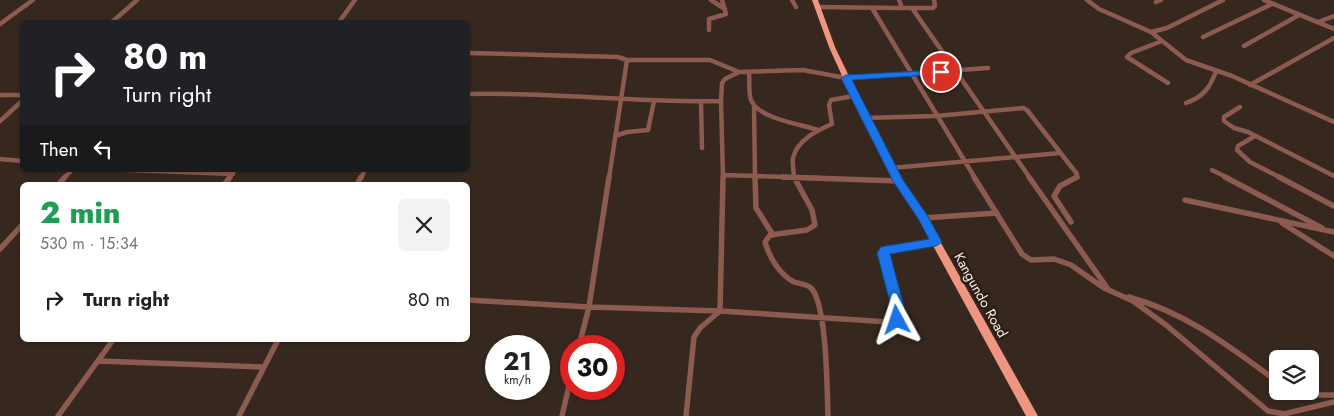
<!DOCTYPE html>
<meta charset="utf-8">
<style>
:root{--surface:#fff;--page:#f2f2f2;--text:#222;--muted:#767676}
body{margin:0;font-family:Jost,sans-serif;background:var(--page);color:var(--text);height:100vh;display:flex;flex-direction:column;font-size:19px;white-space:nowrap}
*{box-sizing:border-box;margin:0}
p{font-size:16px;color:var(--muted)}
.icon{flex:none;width:28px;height:28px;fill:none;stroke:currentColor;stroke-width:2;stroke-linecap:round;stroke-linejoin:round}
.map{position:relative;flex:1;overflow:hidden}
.side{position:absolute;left:20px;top:182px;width:450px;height:160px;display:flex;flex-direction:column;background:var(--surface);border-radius:8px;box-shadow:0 1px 4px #0004}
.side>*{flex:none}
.banner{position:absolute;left:20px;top:20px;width:450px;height:152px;border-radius:8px;box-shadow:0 1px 4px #0004;background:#202124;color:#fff;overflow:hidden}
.tools{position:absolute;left:1269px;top:350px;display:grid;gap:10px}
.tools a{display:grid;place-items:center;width:50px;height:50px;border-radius:8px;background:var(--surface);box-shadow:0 1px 4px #0004;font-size:25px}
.speed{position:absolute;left:485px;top:335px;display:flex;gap:10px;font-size:25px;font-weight:700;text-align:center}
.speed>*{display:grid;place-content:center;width:65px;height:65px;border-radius:50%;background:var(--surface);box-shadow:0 1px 4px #0004;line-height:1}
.speed small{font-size:12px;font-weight:400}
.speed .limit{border:8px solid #d22;background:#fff;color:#111}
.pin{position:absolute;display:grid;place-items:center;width:42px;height:42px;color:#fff;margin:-21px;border:2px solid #fff;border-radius:50%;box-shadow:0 1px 5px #0007}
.me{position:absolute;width:55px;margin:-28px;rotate:355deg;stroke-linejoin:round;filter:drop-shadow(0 0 4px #0008)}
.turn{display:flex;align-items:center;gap:18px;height:105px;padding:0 20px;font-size:22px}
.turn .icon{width:65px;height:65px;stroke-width:2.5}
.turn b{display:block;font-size:35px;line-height:42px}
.then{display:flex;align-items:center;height:48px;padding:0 20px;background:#0003;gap:10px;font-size:19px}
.round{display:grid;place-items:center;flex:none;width:52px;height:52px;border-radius:8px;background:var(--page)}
.head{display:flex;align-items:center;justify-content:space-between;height:85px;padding:0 20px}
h1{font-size:30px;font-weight:800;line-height:38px;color:#1e9e55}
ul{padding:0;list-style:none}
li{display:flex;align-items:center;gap:15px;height:65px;padding:0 20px}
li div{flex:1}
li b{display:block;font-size:19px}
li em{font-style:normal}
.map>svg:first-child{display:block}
</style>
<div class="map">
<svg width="1334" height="416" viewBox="0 0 1334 416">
<rect width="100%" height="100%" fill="#36281f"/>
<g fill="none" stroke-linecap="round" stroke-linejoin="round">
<path stroke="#8c5a4e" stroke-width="4.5" d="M711,0L725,9
M792,0L796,7
M1087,0L1099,9L1151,32L1186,60L1232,76L1334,122
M1264,0L1334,29
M1156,2L1161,0
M817,7L902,8L899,0
M872,8L975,178
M902,8H933L935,6L934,0
M912,8L1030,178
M112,22L137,0
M339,22L355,0
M1318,22L1334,16
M0,24L33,0
M709,30V19L726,14L722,0
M1151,32L1167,28L1223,0
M1203,37L1272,4
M1162,41L1131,53L1127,57L1168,83
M1244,46L1299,15
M468,53L618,57L627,60L609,178
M627,60H710L739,72
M749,72C750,81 748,91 751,100C759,119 800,124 818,130
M1250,85L1334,38
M468,94C553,92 636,103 721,101L722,83L725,79L739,72L803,70L846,78L988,68
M0,95H22
M721,101L723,178
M701,102L702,148
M1186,103C1203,97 1210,88 1216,71
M754,106L755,178
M1240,107L1224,117V121L1234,128L1248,132L1334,176
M865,118L936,116L1023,108L1027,110L1077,174L1076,178
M0,121L22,101
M615,136L627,132L648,130L654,101
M1255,136L1238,146L1237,150L1250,162L1281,178
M0,159L22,161
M891,168L1060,153
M128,170L233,174
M1212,170L1228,178
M723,175L819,178
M64,178L72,170
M229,178L235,170
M361,178L365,170
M794,178C794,172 792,164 793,158C797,140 818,130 832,124L829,105L831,100L854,96"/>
<path stroke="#8c5a4e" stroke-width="5.5" d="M755,177L756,208L773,235
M783,177L898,181
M794,177L812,210L815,225L807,230L770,235L765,242C769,257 780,275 794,282C800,284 808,284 812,289C827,308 827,390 828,416
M974,177L1022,254L1031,260L1054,259L1071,265L1104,288L1133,301L1166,325L1268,411L1284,414L1334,402
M1029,177L1108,289
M1225,177L1322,228
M1279,177L1334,206
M58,185L65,177
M224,185L230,177
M357,185L361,177
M1185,200L1334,232
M923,218L997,213
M1071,222L1054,196L1060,186L1077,177
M1282,223L1334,256
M0,249L22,225
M1129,297C1187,313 1230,347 1278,382
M468,300L589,307L720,311L889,322L897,320L900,314L883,253L886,250L936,242
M579,346L589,307L609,177
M98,361L264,367
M1298,391L1320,395H1334
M58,416L113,340
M239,416L278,340
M562,416L571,377
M686,416L694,337L700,328L720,311L723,177"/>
<path fill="#ee9681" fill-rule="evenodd" d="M812,0H818L835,47L869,118L902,180L927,218L1038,416H1026L919,220L894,181L861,118L829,47Z"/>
</g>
<path fill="#1a73e8" stroke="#114b97" d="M941,70L946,72L945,74L852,80L903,180L927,215L942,242L936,246L890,254L906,314L902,324L897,325L892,324L890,320L893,314L877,253L881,247L886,246L929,239L919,220L893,181L841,78L846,75Z"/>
<g text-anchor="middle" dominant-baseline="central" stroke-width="5" stroke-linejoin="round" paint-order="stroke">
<g font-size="14" fill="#faf0ea" stroke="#2c1e16">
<text transform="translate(981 295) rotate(61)">Kangundo Road</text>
</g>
</g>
</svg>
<div class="tools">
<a><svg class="icon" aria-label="layers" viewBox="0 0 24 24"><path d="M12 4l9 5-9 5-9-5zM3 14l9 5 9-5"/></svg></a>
</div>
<div class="speed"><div>21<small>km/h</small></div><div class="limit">30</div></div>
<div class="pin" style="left:941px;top:72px;background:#d93025"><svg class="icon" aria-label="arrive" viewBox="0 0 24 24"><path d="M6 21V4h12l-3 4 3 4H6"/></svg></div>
<svg class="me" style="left:897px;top:320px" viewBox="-20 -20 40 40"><path d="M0-17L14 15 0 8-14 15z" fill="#1a73e8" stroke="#fff" stroke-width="4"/></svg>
<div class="banner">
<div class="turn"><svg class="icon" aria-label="right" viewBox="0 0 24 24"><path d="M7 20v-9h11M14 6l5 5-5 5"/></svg><div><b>80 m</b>Turn right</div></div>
<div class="then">Then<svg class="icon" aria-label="left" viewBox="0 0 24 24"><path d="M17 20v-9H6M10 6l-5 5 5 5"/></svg></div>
</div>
<section class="side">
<div class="head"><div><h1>2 min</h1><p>530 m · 15:34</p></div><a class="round"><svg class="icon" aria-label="close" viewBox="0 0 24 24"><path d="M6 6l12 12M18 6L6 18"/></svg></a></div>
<ul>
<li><svg class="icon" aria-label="right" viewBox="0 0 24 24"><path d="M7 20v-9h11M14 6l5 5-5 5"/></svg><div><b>Turn right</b></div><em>80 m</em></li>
</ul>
</section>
</div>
